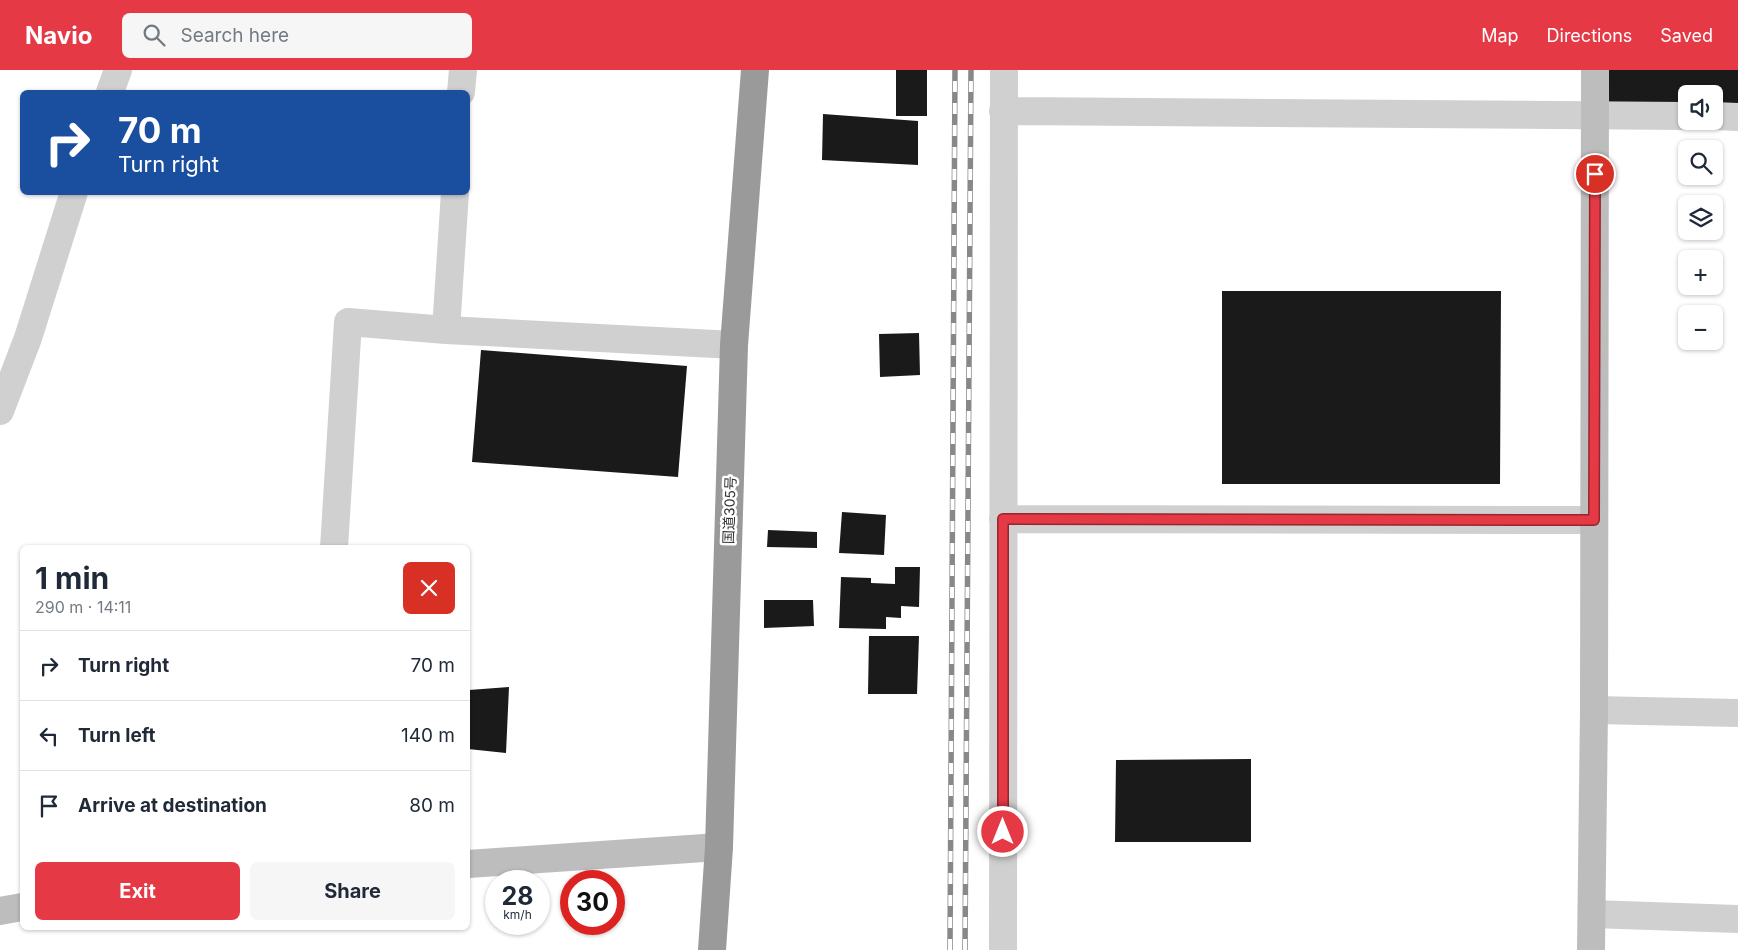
<!DOCTYPE html>
<meta charset="utf-8">
<style>
:root{--surface:#fff;--page:#f6f6f7;--text:#1f2937;--muted:#747a83;--line:#e0e1e3;--accent:#e63946}
body{margin:0;font-family:Inter,"Noto Sans JP",sans-serif;background:var(--page);color:var(--text);height:100vh;display:flex;flex-direction:column;font-size:19px;white-space:nowrap}
*{box-sizing:border-box;margin:0}
p{font-size:16px;color:var(--muted)}
.icon{flex:none;width:28px;height:28px;fill:none;stroke:currentColor;stroke-width:2;stroke-linecap:round;stroke-linejoin:round}
.map{position:relative;flex:1;overflow:hidden}
.panel{position:absolute;left:20px;top:475px;width:450px;height:385px;display:flex;flex-direction:column;background:var(--surface);border-radius:8px;box-shadow:0 1px 4px #0004}
.panel>*{flex:none}
.guide{position:absolute;left:20px;top:20px;width:450px;height:105px;border-radius:8px;box-shadow:0 1px 4px #0004;background:#1a4fa0;color:#fff;overflow:hidden}
.fabs{position:absolute;left:1678px;top:15px;display:grid;gap:10px}
.fabs a{display:grid;place-items:center;width:45px;height:45px;border-radius:8px;background:var(--surface);box-shadow:0 1px 4px #0004;font-size:25px}
.speed{position:absolute;left:485px;top:800px;display:flex;gap:10px;font-size:25px;font-weight:700;text-align:center}
.speed>*{display:grid;place-content:center;width:65px;height:65px;border-radius:50%;background:var(--surface);box-shadow:0 1px 4px #0004;line-height:1}
.speed small{font-size:12px;font-weight:400}
.speed .limit{border:8px solid #d22;background:#fff;color:#111}
.pin{position:absolute;display:grid;place-items:center;width:42px;height:42px;color:#fff;margin:-21px;border:2px solid #fff;border-radius:50%;box-shadow:0 1px 5px #0007}
.me{position:absolute;width:55px;margin:-28px;rotate:0deg;stroke-linejoin:round;filter:drop-shadow(0 0 4px #0008)}
.turn{display:flex;align-items:center;gap:18px;height:105px;padding:0 15px;font-size:22px}
.turn .icon{width:65px;height:65px;stroke-width:2.5}
.turn b{display:block;font-size:35px;line-height:42px}
.round{display:grid;place-items:center;flex:none;width:52px;height:52px;border-radius:8px;background:var(--page)}
.headline{display:flex;align-items:center;justify-content:space-between;height:85px;padding:0 15px}
h1{font-size:30px;font-weight:700;line-height:38px}
.button{display:flex;gap:10px;margin-top:auto;padding:10px 15px}
.button a{flex:1;height:58px;border-radius:8px;background:var(--accent);color:#fff;font-size:20px;font-weight:700;line-height:58px;text-align:center}
.button a+a{background:var(--page);color:var(--text)}
ul{padding:0;list-style:none}
li{display:flex;align-items:center;gap:15px;height:70px;padding:0 15px;border-top:1px solid var(--line)}
li div{flex:1}
li b{display:block;font-size:19px}
li em{font-style:normal}
header{display:flex;align-items:center;gap:30px;box-sizing:border-box;height:70px;padding:0 25px;background:var(--accent);color:#fff}
header strong{font-size:24px}
nav{display:flex;gap:28px;margin-inline-start:auto;font-size:18px}
.search{width:350px;height:45px;background:var(--page);display:flex;align-items:center;gap:12px;box-sizing:border-box;padding:0 18px;border-radius:8px;color:var(--muted);font-size:19px}
.map>svg:first-child{display:block}
</style>
<header>
<strong>Navio</strong>
<div class="search"><svg class="icon" aria-label="search" viewBox="0 0 24 24"><circle cx="10" cy="10" r="6"/><path d="M15 15l6 6"/></svg>Search here</div>
<nav><a>Map</a><a>Directions</a><a>Saved</a></nav>
</header>
<div class="map">
<svg width="1738" height="880" viewBox="0 0 1738 880">
<rect width="100%" height="100%" fill="#fff"/>
<path fill="#1a1a1a" d="M896,0H927V46H896Z
M1609,0H1738V33H1714V24H1686V33H1609Z
M823,44L918,51V95L822,90Z
M1222,221H1501L1500,414H1222Z
M919,263L920,305L880,307L879,264Z
M481,280L687,296L678,407L472,392Z
M842,442L886,445L884,485L839,483Z
M768,460L817,462V478L767,477Z
M895,497H920L919,537L901,536V548L886,547V559L839,558L841,507L871,508V513L895,514Z
M764,530H813L814,556L764,558Z
M869,566H919L917,624H868Z
M509,617L506,683L468,679V630L469,620Z
M1251,689V772H1115L1116,690Z"/>
<g fill="none" stroke-linecap="round" stroke-linejoin="round">
<path stroke="#d0d0d0" stroke-width="28" d="M110,22L118,0
M461,22L463,0
M1003,41L1686,46
M1714,46L1738,47
M446,260L455,122
M0,341L28,268L74,122
M1003,449L1594,450
M334,478L348,252L446,260L734,275
M1594,640L1738,643
M1592,844L1738,849
M1003,880L1004,0"/>
<path stroke="#bdbdbd" stroke-width="28" d="M468,794L719,777
M0,841L22,837
M1591,880L1594,640L1595,0"/>
<path stroke="#9a9a9a" stroke-width="28" d="M712,880L719,777L734,275L755,0"/>
<g stroke="#888" stroke-width="5.5">
<path id="rail" d="M950,880L955,0
M965,880L971,0"/>
</g>
<use href="#rail" stroke="#fff" stroke-width="4" stroke-dasharray="11" stroke-linecap="butt"/>
</g>
<g fill="none" stroke-linecap="round" stroke-linejoin="round">
<g stroke="#96252e" stroke-width="12">
<path id="route" d="M1003,762V449L1594,450L1595,104"/>
</g>
<use href="#route" stroke="#e63946" stroke-width="9"/>
</g>
<g text-anchor="middle" dominant-baseline="central" stroke-width="5" stroke-linejoin="round" paint-order="stroke">
<g font-size="14" fill="#333" stroke="#fff">
<text transform="translate(729 440) rotate(-88)">国道305号</text>
</g>
</g>
</svg>
<div class="fabs">
<a><svg class="icon" aria-label="sound" viewBox="0 0 24 24"><path d="M4 9h4l5-4v14l-5-4H4zM17 9q2 3 0 6"/></svg></a>
<a><svg class="icon" aria-label="search" viewBox="0 0 24 24"><circle cx="10" cy="10" r="6"/><path d="M15 15l6 6"/></svg></a>
<a><svg class="icon" aria-label="layers" viewBox="0 0 24 24"><path d="M12 4l9 5-9 5-9-5zM3 14l9 5 9-5"/></svg></a>
<a>+</a>
<a>−</a>
</div>
<div class="speed"><div>28<small>km/h</small></div><div class="limit">30</div></div>
<div class="pin" style="left:1595px;top:104px;background:#d93025"><svg class="icon" aria-label="arrive" viewBox="0 0 24 24"><path d="M6 21V4h12l-3 4 3 4H6"/></svg></div>
<svg class="me" style="left:1003px;top:762px" viewBox="-20 -20 40 40"><circle r="17" fill="#e63946" stroke="#fff" stroke-width="3"/><path d="M0-11L8 9 0 5-8 9z" fill="#fff"/></svg>
<div class="guide">
<div class="turn"><svg class="icon" aria-label="right" viewBox="0 0 24 24"><path d="M7 20v-9h11M14 6l5 5-5 5"/></svg><div><b>70 m</b>Turn right</div></div>
</div>
<section class="panel">
<div class="headline"><div><h1>1 min</h1><p>290 m · 14:11</p></div><a class="round" style="background:#d93025;color:#fff"><svg class="icon" aria-label="close" viewBox="0 0 24 24"><path d="M6 6l12 12M18 6L6 18"/></svg></a></div>
<ul>
<li><svg class="icon" aria-label="right" viewBox="0 0 24 24"><path d="M7 20v-9h11M14 6l5 5-5 5"/></svg><div><b>Turn right</b></div><em>70 m</em></li>
<li><svg class="icon" aria-label="left" viewBox="0 0 24 24"><path d="M17 20v-9H6M10 6l-5 5 5 5"/></svg><div><b>Turn left</b></div><em>140 m</em></li>
<li><svg class="icon" aria-label="arrive" viewBox="0 0 24 24"><path d="M6 21V4h12l-3 4 3 4H6"/></svg><div><b>Arrive at destination</b></div><em>80 m</em></li>
</ul>
<div class="button"><a>Exit</a><a>Share</a></div>
</section>
</div>
